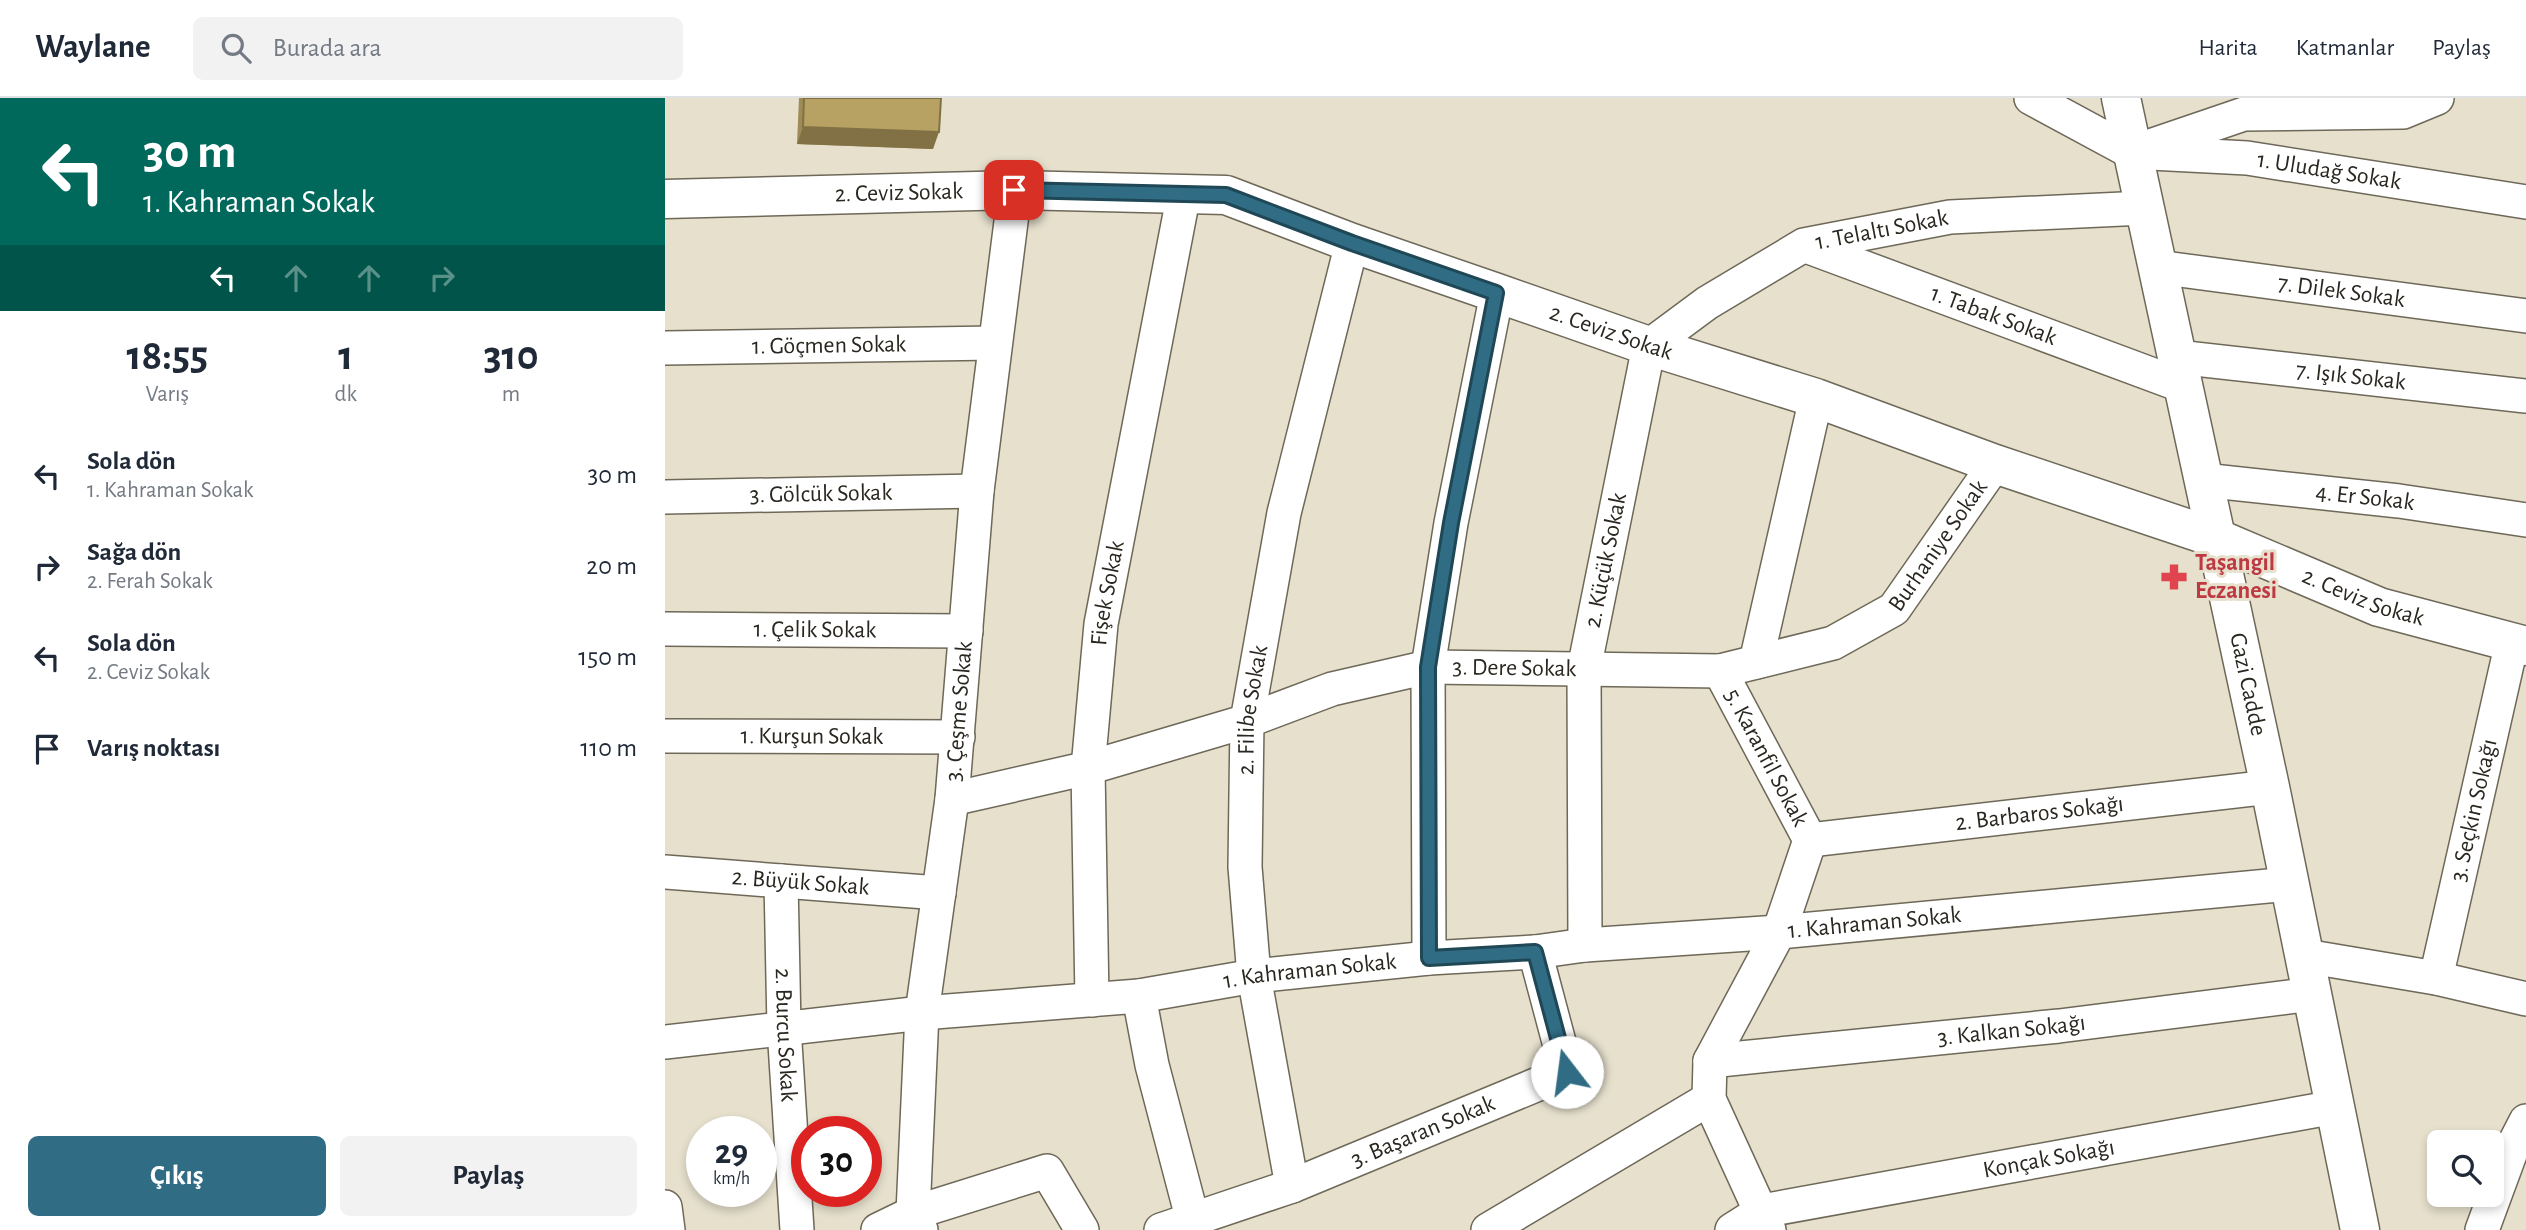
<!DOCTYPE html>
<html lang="tr">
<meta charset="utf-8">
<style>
:root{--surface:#fff;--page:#f2f2f3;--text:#1f2937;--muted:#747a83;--line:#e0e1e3;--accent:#306d84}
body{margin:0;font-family:"Alegreya Sans",sans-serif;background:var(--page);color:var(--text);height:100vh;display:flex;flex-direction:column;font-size:26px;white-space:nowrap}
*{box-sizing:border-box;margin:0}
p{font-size:23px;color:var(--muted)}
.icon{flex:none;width:38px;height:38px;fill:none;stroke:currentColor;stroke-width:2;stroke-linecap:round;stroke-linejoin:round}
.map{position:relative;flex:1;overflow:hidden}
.panel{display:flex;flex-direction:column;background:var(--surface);width:665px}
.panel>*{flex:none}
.guide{background:#00695c;color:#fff;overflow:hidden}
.fabs{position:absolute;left:1762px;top:1032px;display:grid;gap:14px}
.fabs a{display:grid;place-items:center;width:77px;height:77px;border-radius:10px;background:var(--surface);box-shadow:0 4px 10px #0003;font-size:35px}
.speed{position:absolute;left:21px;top:1018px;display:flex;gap:14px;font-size:35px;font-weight:700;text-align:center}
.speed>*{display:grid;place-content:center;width:91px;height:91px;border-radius:50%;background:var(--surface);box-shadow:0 4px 10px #0003;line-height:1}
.speed small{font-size:18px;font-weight:400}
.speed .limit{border:10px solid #d22;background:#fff;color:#111}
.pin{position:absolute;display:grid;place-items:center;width:60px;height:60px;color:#fff;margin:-30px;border-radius:14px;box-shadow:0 4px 10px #0006}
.me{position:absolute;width:77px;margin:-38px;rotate:345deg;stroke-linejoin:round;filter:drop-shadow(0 0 5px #0008)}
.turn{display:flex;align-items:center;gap:24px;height:147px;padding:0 28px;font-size:32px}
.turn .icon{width:91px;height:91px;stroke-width:2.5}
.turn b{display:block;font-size:49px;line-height:60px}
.lanes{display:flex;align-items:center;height:66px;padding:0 28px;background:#0003;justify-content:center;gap:35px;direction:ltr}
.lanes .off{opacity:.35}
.eta{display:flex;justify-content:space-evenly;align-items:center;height:119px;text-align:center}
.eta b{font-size:42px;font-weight:700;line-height:49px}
.action{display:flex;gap:14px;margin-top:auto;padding:14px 28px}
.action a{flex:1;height:80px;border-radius:10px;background:var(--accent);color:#fff;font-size:28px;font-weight:700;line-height:80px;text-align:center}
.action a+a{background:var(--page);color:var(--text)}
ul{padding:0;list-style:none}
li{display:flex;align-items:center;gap:21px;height:91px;padding:0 28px}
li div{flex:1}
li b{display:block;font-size:26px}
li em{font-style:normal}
header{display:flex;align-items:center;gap:42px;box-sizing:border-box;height:98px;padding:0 35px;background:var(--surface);border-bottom:2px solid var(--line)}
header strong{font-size:33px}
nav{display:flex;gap:38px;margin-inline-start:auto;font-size:24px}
.search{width:490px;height:63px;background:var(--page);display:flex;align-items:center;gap:18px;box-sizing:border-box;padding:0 24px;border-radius:10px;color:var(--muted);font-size:26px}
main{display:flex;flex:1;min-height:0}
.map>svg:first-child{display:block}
</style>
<header>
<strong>Waylane</strong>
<div class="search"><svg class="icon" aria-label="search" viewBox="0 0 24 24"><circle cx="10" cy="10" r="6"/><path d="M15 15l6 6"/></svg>Burada ara</div>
<nav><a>Harita</a><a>Katmanlar</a><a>Paylaş</a></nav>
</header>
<main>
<section class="panel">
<div class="guide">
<div class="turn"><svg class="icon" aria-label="left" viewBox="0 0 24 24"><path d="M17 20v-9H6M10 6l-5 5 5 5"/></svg><div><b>30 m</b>1. Kahraman Sokak</div></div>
<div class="lanes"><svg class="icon" aria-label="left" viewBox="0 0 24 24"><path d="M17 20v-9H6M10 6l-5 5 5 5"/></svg><svg class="icon off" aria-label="ahead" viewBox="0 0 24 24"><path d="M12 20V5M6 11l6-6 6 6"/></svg><svg class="icon off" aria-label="ahead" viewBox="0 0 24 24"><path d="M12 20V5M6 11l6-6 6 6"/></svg><svg class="icon off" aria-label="right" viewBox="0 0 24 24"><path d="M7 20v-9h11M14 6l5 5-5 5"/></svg></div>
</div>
<div class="eta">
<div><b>18:55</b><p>Varış</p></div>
<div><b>1</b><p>dk</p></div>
<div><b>310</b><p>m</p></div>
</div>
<ul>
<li><svg class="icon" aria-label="left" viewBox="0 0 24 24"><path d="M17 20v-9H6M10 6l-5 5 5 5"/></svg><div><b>Sola dön</b><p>1. Kahraman Sokak</p></div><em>30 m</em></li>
<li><svg class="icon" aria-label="right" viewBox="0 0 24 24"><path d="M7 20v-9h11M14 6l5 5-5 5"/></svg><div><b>Sağa dön</b><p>2. Ferah Sokak</p></div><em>20 m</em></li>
<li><svg class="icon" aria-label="left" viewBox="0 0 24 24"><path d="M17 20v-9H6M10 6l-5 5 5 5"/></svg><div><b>Sola dön</b><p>2. Ceviz Sokak</p></div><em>150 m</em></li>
<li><svg class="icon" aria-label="arrive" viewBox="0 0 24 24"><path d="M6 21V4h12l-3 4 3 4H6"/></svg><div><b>Varış noktası</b></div><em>110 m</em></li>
</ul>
<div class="action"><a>Çıkış</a><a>Paylaş</a></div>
</section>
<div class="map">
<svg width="1861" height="1132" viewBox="0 0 1861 1132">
<rect width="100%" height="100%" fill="#e6e0cd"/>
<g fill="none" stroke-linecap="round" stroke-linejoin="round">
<g stroke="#6e6858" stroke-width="36">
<g id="street">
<path id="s1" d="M1366,0L1466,54L1582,60L1861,104"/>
<path d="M1482,49L1579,16L1738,14L1772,0"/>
<path id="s2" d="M1141,148L1518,288"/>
<path id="s3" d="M1492,169L1861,218"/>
<path id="s4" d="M0,250L330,245"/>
<path id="s5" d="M1512,259L1861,298"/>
<path id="s6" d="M1538,382L1734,403L1861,422"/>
<path id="s7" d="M0,399L312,393"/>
<path id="s8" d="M0,531L301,533"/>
<path d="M1091,564L1151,300"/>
<path id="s9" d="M1055,573L1145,742L1114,834L1045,963L1044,1001L1104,1132"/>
<path id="s10" d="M0,638L293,639"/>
<path id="s11" d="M287,701L423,670L582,623L667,591L763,569L1055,573L1168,545L1229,511L1330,366"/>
<path id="s12" d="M1145,742L1605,689"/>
<path id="s13" d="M0,774L274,795"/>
<path id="s14" d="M116,783L119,930L132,1132"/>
<path id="s15" d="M920,847L919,571L984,248L1042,205L1139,147L1285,119L1479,110"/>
<path d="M1640,858L1771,880L1861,901"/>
<path d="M764,860L763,569L786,425L832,195"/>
<path id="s16" d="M1771,880L1847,544"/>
<path d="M474,898L487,967L528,1123"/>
<path id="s17" d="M427,902L423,670L436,526L519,95"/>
<path id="s18" d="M0,944L257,915L474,898L589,878L764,860L870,854L920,847L1114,834L1625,786"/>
<path id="s19" d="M1045,963L1394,928L1647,896"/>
<path id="s20" d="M627,1088L589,878L580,769L582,623L619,415L687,145"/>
<path d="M0,1109L3,1132"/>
<path d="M213,1132L248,1115L382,1073L417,1132"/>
<path id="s21" d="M256,1132L248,1115L257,915L287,701L312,393L350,92"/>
<path id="s22" d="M496,1132L627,1088L902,974L870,854"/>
<path d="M823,1132L1044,1001"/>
<path id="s23" d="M1067,1132L1097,1113L1670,1009"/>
<path d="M1817,1132L1848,1048L1861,1023"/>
</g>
</g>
<g stroke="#6e6858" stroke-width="41">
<g id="secondary">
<path id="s24" d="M1456,0L1605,689L1695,1132"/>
<path id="s25" d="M0,101L350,92L561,97L687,145L832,195L984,248L1151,300L1330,366L1551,440L1714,509L1861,548"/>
</g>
</g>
<use href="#street" stroke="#fff" stroke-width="33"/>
<use href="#secondary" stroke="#fff" stroke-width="38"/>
</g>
<path fill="#9e8b55" d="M134,0H276L268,51L132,46Z"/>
<path fill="#817145" d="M138,29L274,34L268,51L132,46Z"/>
<path fill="#b8a263" stroke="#817145" stroke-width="2" d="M139,0H276L274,34L138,29Z"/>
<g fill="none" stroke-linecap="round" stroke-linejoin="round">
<g stroke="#1f4756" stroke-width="18">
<path id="route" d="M349,92L561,97L687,145L831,195L786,425L763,569L764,860L870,854L902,974"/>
</g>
<use href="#route" stroke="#306d84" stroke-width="12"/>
</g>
<defs>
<g id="pharmacy-bare" transform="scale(2.1)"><path d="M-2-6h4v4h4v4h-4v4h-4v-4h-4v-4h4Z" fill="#e0444e" stroke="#e6e0cd" stroke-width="2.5" paint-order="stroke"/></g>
</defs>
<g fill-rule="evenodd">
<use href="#pharmacy-bare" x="1509" y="479"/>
</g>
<g text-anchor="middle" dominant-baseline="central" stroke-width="6" stroke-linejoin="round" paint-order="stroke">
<g font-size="24" fill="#2a2720" stroke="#e6e0cd">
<text stroke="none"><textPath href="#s1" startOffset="313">1. Uludağ Sokak</textPath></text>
<text stroke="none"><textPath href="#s25" startOffset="234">2. Ceviz Sokak</textPath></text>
<text stroke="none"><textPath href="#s15" startOffset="870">1. Telaltı Sokak</textPath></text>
<text stroke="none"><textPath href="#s3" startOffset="186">7. Dilek Sokak</textPath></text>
<text stroke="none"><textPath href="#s2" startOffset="200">1. Tabak Sokak</textPath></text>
<text stroke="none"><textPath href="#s25" startOffset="970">2. Ceviz Sokak</textPath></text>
<text stroke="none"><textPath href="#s4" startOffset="164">1. Göçmen Sokak</textPath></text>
<text stroke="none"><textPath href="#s5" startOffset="175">7. Işık Sokak</textPath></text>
<text stroke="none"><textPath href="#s7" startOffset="156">3. Gölcük Sokak</textPath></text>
<text stroke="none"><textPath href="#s6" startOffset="163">4. Er Sokak</textPath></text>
<text stroke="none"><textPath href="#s11" startOffset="1050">Burhaniye Sokak</textPath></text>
<text stroke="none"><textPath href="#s15" startOffset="387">2. Küçük Sokak</textPath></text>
<text stroke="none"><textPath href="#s17" startOffset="408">Fişek Sokak</textPath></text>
<text stroke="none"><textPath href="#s25" startOffset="1768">2. Ceviz Sokak</textPath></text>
<text stroke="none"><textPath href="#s8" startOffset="150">1. Çelik Sokak</textPath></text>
<text stroke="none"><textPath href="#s11" startOffset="581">3. Dere Sokak</textPath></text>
<text stroke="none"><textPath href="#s24" startOffset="600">Gazi Cadde</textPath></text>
<text stroke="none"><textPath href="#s21" startOffset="523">3. Çeşme Sokak</textPath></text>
<text stroke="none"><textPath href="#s20" startOffset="480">2. Filibe Sokak</textPath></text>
<text stroke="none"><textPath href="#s10" startOffset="147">1. Kurşun Sokak</textPath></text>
<text stroke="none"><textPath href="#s9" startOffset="98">5. Karanfil Sokak</textPath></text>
<text stroke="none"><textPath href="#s16" startOffset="172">3. Seçkin Sokağı</textPath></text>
<text stroke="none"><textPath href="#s12" startOffset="231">2. Barbaros Sokağı</textPath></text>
<text stroke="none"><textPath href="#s13" startOffset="136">2. Büyük Sokak</textPath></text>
<text stroke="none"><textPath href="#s18" startOffset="1216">1. Kahraman Sokak</textPath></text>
<text stroke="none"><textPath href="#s18" startOffset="649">1. Kahraman Sokak</textPath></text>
<text stroke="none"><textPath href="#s19" startOffset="303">3. Kalkan Sokağı</textPath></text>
<text stroke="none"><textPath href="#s14" startOffset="154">2. Burcu Sokak</textPath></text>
<text stroke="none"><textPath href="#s22" startOffset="280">3. Başaran Sokak</textPath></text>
<text stroke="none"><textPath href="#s23" startOffset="327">Konçak Sokağı</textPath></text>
</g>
<g font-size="24" font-weight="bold" fill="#be3a42" stroke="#e6e0cd" text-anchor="start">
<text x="1530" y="465">Taşangil<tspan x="1530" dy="28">Eczanesi</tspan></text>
</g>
</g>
</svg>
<div class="fabs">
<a><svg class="icon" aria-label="search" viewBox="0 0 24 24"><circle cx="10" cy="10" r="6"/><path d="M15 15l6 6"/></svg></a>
</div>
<div class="speed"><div>29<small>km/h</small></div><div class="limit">30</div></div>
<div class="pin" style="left:349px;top:92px;background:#d93025"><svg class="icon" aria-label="arrive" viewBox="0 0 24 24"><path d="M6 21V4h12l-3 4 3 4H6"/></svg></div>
<svg class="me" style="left:902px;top:974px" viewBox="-20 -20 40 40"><circle r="19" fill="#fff"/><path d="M0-13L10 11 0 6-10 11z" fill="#306d84"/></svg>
</div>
</main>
